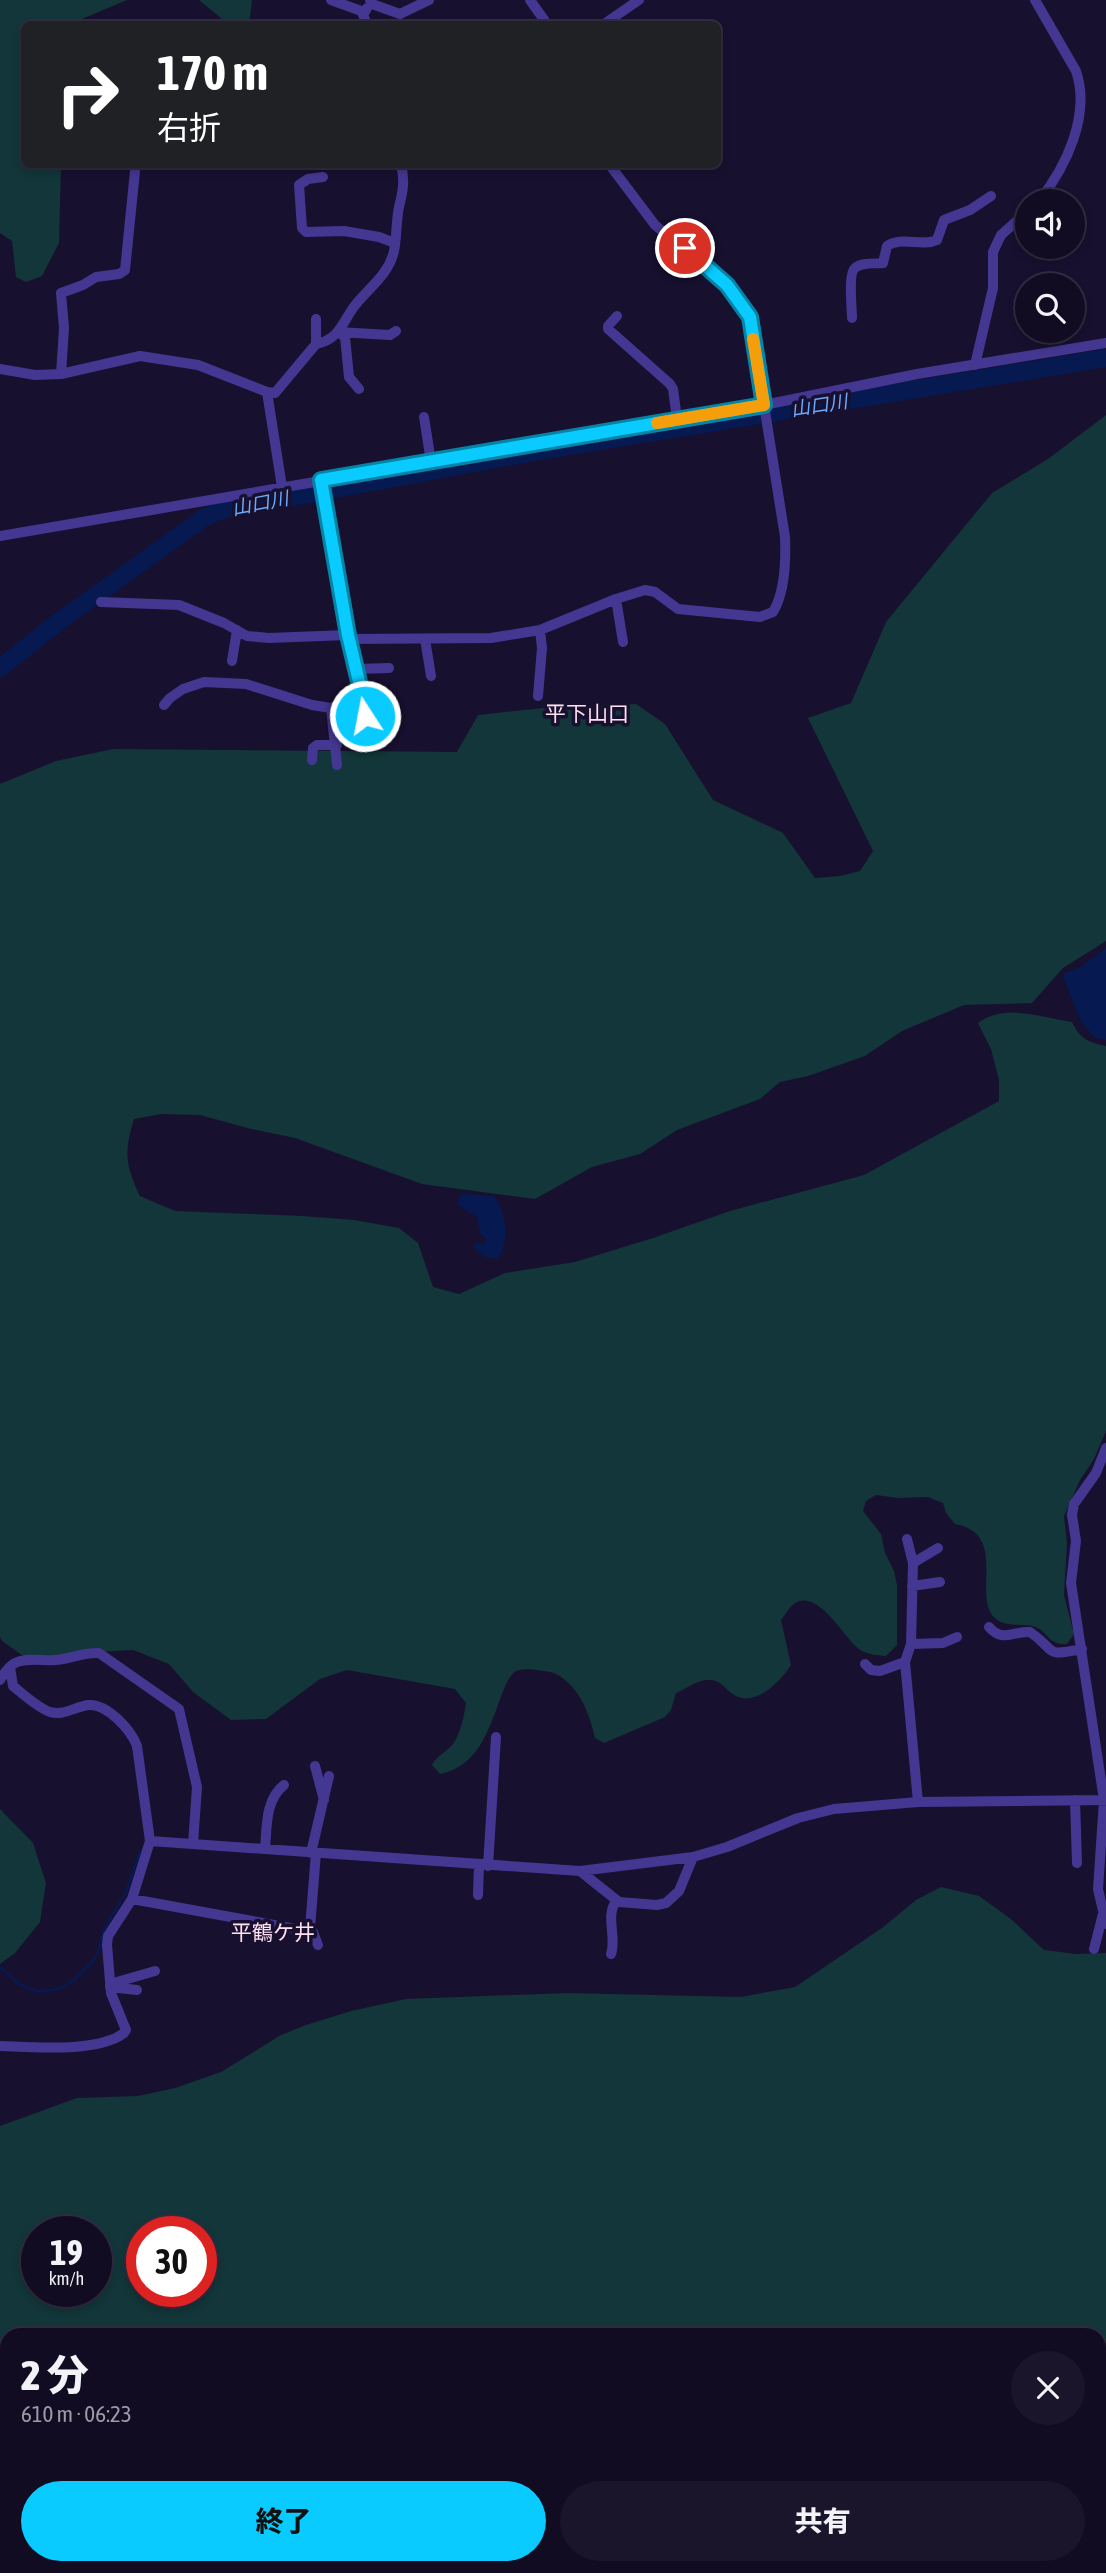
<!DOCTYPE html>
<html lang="ja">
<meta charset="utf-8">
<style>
:root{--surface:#120c23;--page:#1b152b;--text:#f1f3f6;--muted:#9c9ba6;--line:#312c41;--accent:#09cbff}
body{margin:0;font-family:"Asap Condensed","Noto Sans JP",sans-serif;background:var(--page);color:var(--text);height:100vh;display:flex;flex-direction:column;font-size:26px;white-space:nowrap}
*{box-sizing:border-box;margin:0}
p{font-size:23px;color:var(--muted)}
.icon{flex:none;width:38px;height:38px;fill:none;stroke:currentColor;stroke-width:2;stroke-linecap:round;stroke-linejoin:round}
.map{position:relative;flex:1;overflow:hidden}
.drawer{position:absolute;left:0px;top:2328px;width:1106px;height:247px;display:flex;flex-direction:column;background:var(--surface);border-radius:21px 21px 0 0;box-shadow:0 4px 10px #0003,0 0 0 2px var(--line)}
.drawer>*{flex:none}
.top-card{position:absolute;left:21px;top:21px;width:700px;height:147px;border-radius:10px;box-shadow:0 4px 10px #0003,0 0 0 2px var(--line);background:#202124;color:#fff;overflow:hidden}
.buttons{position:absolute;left:1015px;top:189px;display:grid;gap:14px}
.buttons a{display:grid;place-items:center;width:70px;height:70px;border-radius:50%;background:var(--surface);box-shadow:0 4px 10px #0003,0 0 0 2px var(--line);font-size:35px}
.speed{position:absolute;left:21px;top:2216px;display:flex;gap:14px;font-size:35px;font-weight:700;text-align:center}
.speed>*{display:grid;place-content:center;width:91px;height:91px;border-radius:50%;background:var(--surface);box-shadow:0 4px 10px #0003,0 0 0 2px var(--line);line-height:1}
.speed small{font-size:18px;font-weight:400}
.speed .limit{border:10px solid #d22;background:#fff;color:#111}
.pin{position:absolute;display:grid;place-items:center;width:60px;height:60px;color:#fff;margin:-30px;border:4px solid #fff;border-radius:50%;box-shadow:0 2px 7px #0007}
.me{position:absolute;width:77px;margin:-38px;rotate:349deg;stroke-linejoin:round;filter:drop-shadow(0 0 5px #0008)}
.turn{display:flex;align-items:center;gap:24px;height:147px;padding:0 21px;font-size:32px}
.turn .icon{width:91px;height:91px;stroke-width:2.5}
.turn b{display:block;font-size:49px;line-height:60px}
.round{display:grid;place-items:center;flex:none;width:74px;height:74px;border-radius:37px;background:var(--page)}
.overview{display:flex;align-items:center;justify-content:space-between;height:119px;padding:0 21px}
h1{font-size:42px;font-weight:800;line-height:52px}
.action{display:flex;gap:14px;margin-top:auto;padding:14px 21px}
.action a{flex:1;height:80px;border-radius:42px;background:var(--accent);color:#111;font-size:28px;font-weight:800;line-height:80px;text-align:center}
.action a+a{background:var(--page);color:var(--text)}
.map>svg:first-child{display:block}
</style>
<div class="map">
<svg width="1106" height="2573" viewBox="0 0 1106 2573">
<rect width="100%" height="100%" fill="#18102f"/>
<path fill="#123639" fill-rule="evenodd" d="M0,0H127L70,24H24V164L61,165L59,243L42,276L26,282L16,277L12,241L0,233Z
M199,0H252L249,24H228Z
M1106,415V941L1063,968L1032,1003L964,1005L902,1031L865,1056L808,1076L780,1082L760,1099L677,1130L640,1154L592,1167L535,1199L422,1184L295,1138L251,1129L200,1115L161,1114L134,1119C124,1152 125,1165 140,1196L175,1211L302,1216L354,1220L399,1228L418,1243L433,1287L459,1294L505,1273L575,1262L653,1238L730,1211L864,1175L999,1101V1080L991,1049L978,1023C1005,1003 1040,1017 1072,1022C1080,1039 1088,1042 1106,1046V1431L1094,1459L1080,1480L1064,1516L1067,1543L1064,1595L1074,1634L1067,1644C1047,1645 1049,1632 1035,1627C1024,1623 1008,1627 999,1621C967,1603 1012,1534 955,1524L946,1513L943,1503L928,1497L898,1498L876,1495L866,1501L863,1511L881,1534L885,1553L894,1571L897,1585V1645L886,1656C876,1655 868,1655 859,1649C844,1638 819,1589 795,1603C790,1606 785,1615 781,1620L791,1665C781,1681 755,1708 734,1695C725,1689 722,1681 711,1680C697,1679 688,1688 676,1693L671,1710L665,1717L604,1743L595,1738C590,1715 580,1688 558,1675C553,1672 544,1671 537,1670C532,1669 521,1669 516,1671C509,1675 505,1687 502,1694C490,1726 479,1767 440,1774L432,1765C438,1754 447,1752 453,1744C461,1733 464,1716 466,1703L455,1689L347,1670L320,1679L266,1719L231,1720L193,1692L169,1664L133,1650L95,1652L29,1660L2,1641L0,1637V784L56,761L113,749L457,752L478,715L563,706L636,704L665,724L713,800L783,833L815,878L840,876L860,871L873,851L808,718L851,703L886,622L992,493L1048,459Z
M0,1809L33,1843L46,1883L40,1922L15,1953L0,1964Z
M941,1887L979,1896L1011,1919L1044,1950L1076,1954L1106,1953V2573H921L912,2567H1099V2334H7V2550L0,2546V2126L77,2098L138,2096L175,2088L221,2072L281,2035L306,2025L351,2011L406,1999L567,1993L741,1997L795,1987L882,1928L916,1900ZM37,2231H96V2291H37ZM142,2231H201V2291H142Z
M41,2567H884L881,2573H53Z"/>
<path fill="#061951" d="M1106,948V1040L1094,1037L1081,1022L1064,979V973L1081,967Z
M462,1194L493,1196C507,1208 510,1246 497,1259L485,1257L474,1248L475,1242L483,1245L486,1240L480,1233L477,1217L458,1205L459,1196Z"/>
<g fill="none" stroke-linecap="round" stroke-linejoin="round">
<path stroke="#061951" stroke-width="2.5" d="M0,1967L19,1984L39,1992L62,1988L75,1979L94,1960L98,1952L104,1929L126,1892L140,1851"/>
<path stroke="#061951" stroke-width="18" d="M0,668L61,620L205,517L222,510L534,452L1106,358"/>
<path stroke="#443791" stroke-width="10" d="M331,0L364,12
M370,0L372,4L400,14L429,0
M530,0L547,24
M1035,0L1076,71C1091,115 1066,167 1039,201
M367,8L363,15L367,24
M604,24L639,0
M323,177L308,179L299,185L302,228L306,232L344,231L379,237L395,243
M617,316L608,326V329L670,384L673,389L677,419
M852,318C852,309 848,273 855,268C861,262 876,264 883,263L887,246C901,236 922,247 937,240L944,220L970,210L991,196
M316,319V344
M975,365L993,288V252L1001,235L1027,212
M0,369L35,375L61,374L140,356L198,365L267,392L275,393L316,344C338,340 342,324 353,308C367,289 389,275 394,251C397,236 396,221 399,207C403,191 405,181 401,164
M61,374L64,328L61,293L83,285L96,277L119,274L125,270L135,171
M359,389L349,377L345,337L338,332L390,335L396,331
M267,392L282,487
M424,417L431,462
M321,480L347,635L360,686L364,694L366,719L385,729
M0,536L764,405L917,374L1106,343
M616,599L623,642
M101,602L179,605L224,623L247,636L269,638L347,635
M349,639L491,638L540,630L616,599L645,590L655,592L678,609L760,617L773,612C785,592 786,561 785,537L750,317L727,285L655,225L609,164
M425,639L431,676
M232,661L237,630
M356,669L389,668
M538,696L542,648L540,630
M164,705L170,698L183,689L204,682L246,684L312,705L331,708L364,694
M331,708L337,765
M312,760L313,748L317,745H337
M1106,1448L1096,1473L1074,1504L1072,1515L1076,1541L1071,1583L1104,1800L1098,1889L1106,1924
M913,1563L938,1548
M912,1586L940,1582
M989,1627C1003,1643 1012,1631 1030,1632C1059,1652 1042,1657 1082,1649
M911,1644L943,1643L957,1637
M905,1662L918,1802
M865,1664L871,1670L880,1671L905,1662L911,1644L913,1563L907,1539
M10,1667L13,1686C23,1694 38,1708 50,1712C63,1716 75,1707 88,1705C107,1703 131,1730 137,1746L150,1841
M0,1680C4,1673 8,1667 15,1663C27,1657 42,1661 55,1660C70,1659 83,1652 99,1653L179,1709L197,1787L193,1844
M315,1766L324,1800
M1075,1800L1077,1863
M265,1849C267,1827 265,1800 284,1785
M311,1853L329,1776
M488,1866L496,1737
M580,1871L619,1902L657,1905L666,1903L679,1891L693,1857
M478,1895L479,1865
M132,1899L307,1931L310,1928L316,1853
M310,1928L313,1932L318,1945
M1094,1949L1103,1914
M611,1954C617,1937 605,1917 616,1901
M110,1984L155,1971
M110,1987L137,1990
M0,2046C32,2047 98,2053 124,2033L126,2030L111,1993L107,1945L108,1936L132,1899L150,1841L580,1871L693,1857L727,1847L798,1818L834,1809L918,1802L1106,1800"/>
</g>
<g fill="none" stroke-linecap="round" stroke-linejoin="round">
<g stroke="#0684a6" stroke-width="18">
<path id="route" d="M365,716L364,694L360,686L348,635L321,480L764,405L750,317L727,285L685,248"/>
</g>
<use href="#route" stroke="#09cbff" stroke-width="12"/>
<path stroke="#f59e0b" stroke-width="12" d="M657,423L764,405L753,339"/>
</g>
<g text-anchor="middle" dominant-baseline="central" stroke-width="7" stroke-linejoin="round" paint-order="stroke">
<g font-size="19" font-style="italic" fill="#6baaff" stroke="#18102f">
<text transform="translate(819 405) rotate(-9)">山口川</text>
<text transform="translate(260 503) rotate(-11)">山口川</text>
</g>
<g font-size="21" fill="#ffdff0" stroke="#18102f">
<text x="587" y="713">平下山口</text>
<text x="273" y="1932">平鶴ケ井</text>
</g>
</g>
</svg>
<div class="buttons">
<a><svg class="icon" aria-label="sound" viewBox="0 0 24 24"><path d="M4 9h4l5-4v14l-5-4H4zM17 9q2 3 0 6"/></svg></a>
<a><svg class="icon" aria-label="search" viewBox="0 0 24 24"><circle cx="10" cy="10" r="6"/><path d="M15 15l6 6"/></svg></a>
</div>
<div class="speed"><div>19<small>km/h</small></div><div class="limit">30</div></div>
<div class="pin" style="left:685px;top:248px;background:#d93025"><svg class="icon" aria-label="arrive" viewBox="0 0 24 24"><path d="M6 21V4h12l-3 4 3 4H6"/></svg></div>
<svg class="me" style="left:365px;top:716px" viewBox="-20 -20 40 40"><circle r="17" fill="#09cbff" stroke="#fff" stroke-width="3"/><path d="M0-11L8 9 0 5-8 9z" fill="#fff"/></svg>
<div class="top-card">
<div class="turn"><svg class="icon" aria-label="right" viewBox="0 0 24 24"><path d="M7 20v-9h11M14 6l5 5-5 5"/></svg><div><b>170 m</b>右折</div></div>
</div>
<section class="drawer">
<div class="overview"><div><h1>2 分</h1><p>610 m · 06:23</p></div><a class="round"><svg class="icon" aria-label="close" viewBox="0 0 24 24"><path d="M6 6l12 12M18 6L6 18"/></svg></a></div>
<div class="action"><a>終了</a><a>共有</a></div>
</section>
</div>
